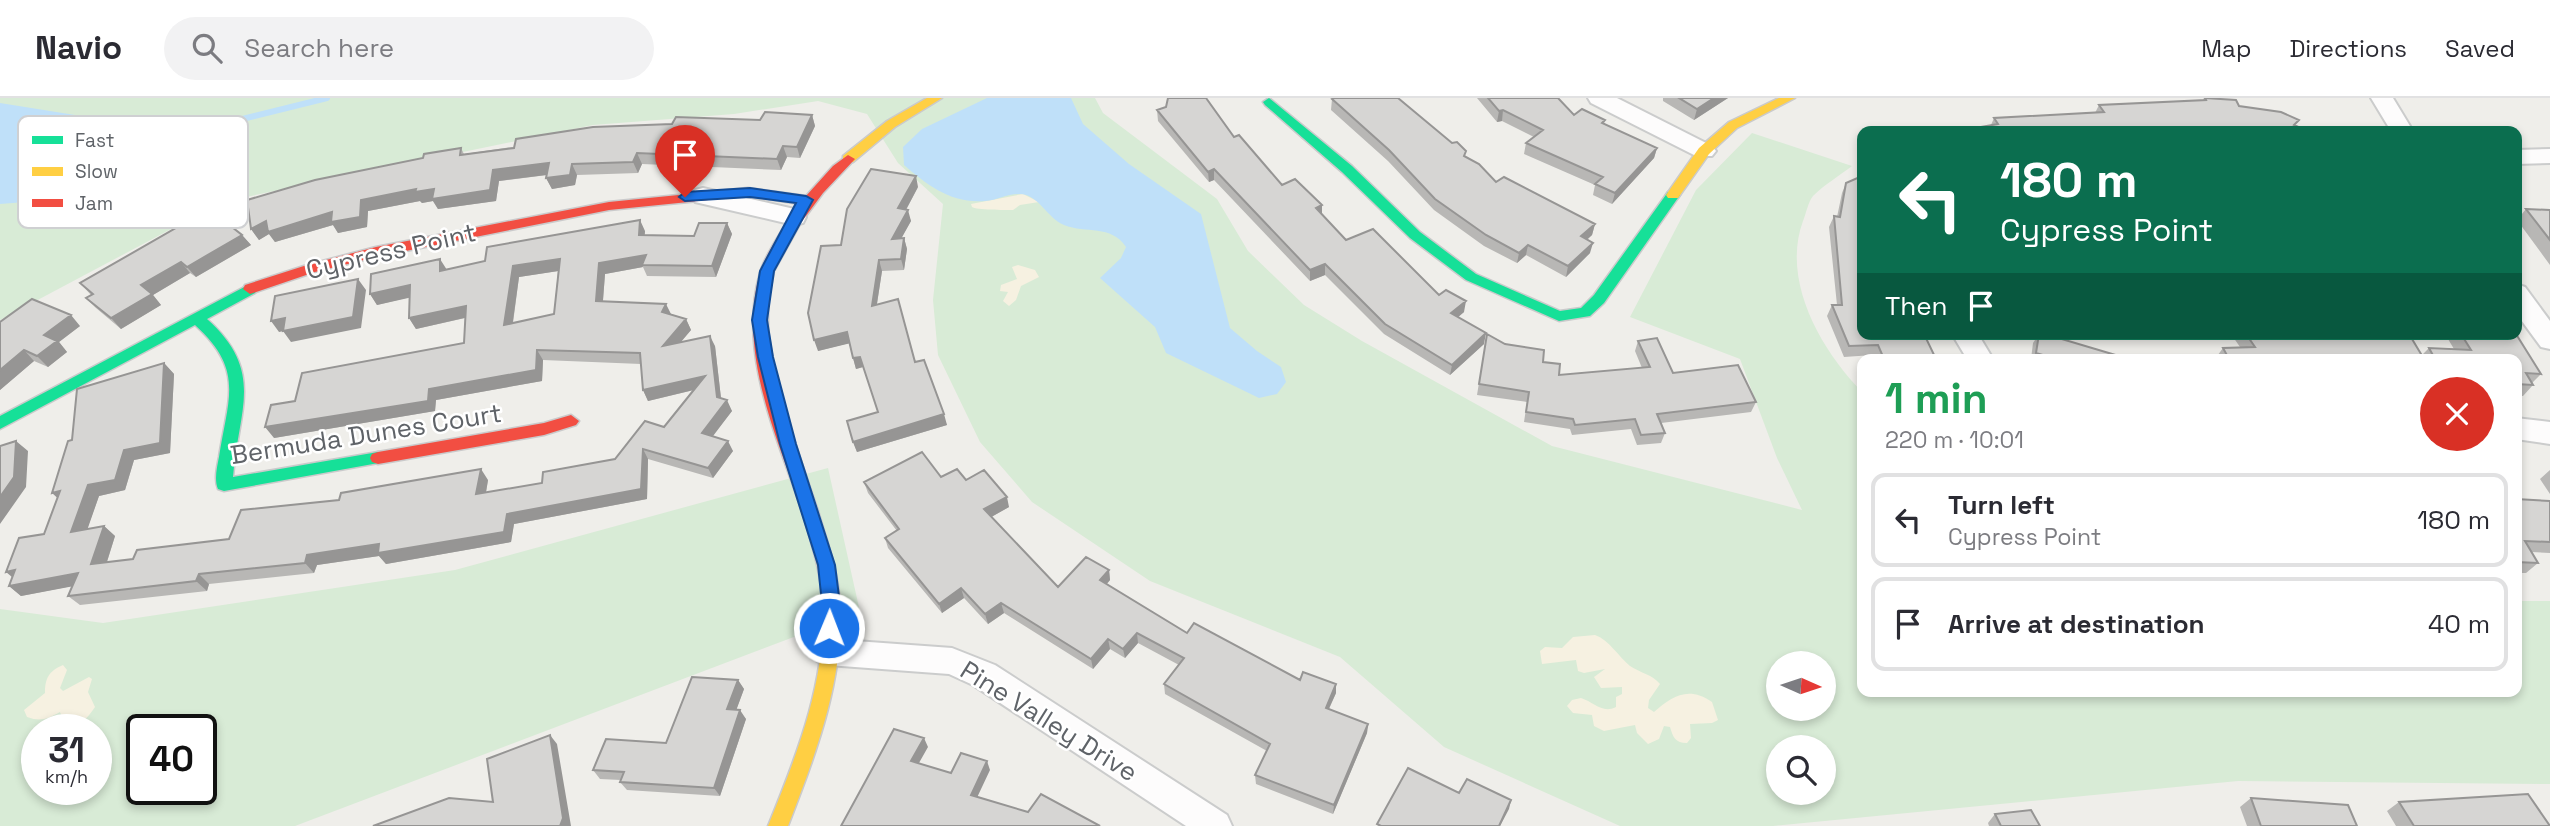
<!DOCTYPE html>
<meta charset="utf-8">
<style>
:root{--surface:#fff;--page:#f2f2f3;--text:#2b2b33;--muted:#7c7c81;--line:#e1e1e2}
body{margin:0;font-family:"Space Grotesk",sans-serif;background:var(--page);color:var(--text);height:100vh;display:flex;flex-direction:column;font-size:26px;white-space:nowrap}
*{box-sizing:border-box;margin:0}
p{font-size:23px;color:var(--muted)}
.icon{flex:none;width:38px;height:38px;fill:none;stroke:currentColor;stroke-width:2;stroke-linecap:round;stroke-linejoin:round}
.map{position:relative;flex:1;overflow:hidden}
.details{position:absolute;left:1857px;top:256px;width:665px;height:343px;display:flex;flex-direction:column;background:var(--surface);border-radius:14px;box-shadow:0 4px 10px #0003}
.details>*{flex:none}
.guide{position:absolute;left:1857px;top:28px;width:665px;height:214px;border-radius:14px;box-shadow:0 4px 10px #0003;background:#0b6e4f;color:#fff;overflow:hidden}
.needle{width:46px;rotate:93deg}
.fabs{position:absolute;left:1766px;top:553px;display:grid;gap:14px}
.fabs a{display:grid;place-items:center;width:70px;height:70px;border-radius:50%;background:var(--surface);box-shadow:0 4px 10px #0003;font-size:35px}
.speed{position:absolute;left:21px;top:616px;display:flex;gap:14px;font-size:35px;font-weight:700;text-align:center}
.speed>*{display:grid;place-content:center;width:91px;height:91px;border-radius:50%;background:var(--surface);box-shadow:0 4px 10px #0003;line-height:1}
.speed small{font-size:18px;font-weight:400}
.speed .limit{border:4px solid #111;border-radius:10px;background:#fff;color:#111}
.pin{position:absolute;display:grid;place-items:center;width:60px;height:60px;color:#fff;margin:-72px -30px;border-radius:50% 50% 50% 0;rotate:-45deg;box-shadow:0 0 7px #0007}
.pin .icon{rotate:45deg}
.me{position:absolute;width:77px;margin:-38px;rotate:1deg;stroke-linejoin:round;filter:drop-shadow(0 0 5px #0008)}
.turn{display:flex;align-items:center;gap:24px;height:147px;padding:0 28px;font-size:32px}
.turn .icon{width:91px;height:91px;stroke-width:2.5}
.turn b{display:block;font-size:49px;line-height:60px}
.then{display:flex;align-items:center;height:66px;padding:0 28px;background:#0003;gap:14px;font-size:26px}
.round{display:grid;place-items:center;flex:none;width:74px;height:74px;border-radius:37px;background:var(--page)}
.head{display:flex;align-items:center;justify-content:space-between;height:119px;padding:0 28px}
h1{font-size:42px;font-weight:800;line-height:52px;color:#1e9e55}
ul{padding:0;list-style:none}
li{display:flex;align-items:center;gap:21px;height:94px;margin:0 14px 10px;padding:0 14px;border:4px solid var(--line);border-radius:14px}
li div{flex:1}
li b{display:block;font-size:26px}
li em{font-style:normal}
header{display:flex;align-items:center;gap:42px;box-sizing:border-box;height:98px;padding:0 35px;background:var(--surface);border-bottom:2px solid var(--line)}
header strong{font-size:33px}
nav{display:flex;gap:38px;margin-inline-start:auto;font-size:24px}
.search{width:490px;height:63px;background:var(--page);display:flex;align-items:center;gap:18px;box-sizing:border-box;padding:0 24px;border-radius:38px;color:var(--muted);font-size:26px}
.map>svg:first-child{display:block}
</style>
<header>
<strong>Navio</strong>
<div class="search"><svg class="icon" aria-label="search" viewBox="0 0 24 24"><circle cx="10" cy="10" r="6"/><path d="M15 15l6 6"/></svg>Search here</div>
<nav><a>Map</a><a>Directions</a><a>Saved</a></nav>
</header>
<div class="map">
<svg width="2550" height="728" viewBox="0 0 2550 728">
<rect width="100%" height="100%" fill="#efeeea"/>
<path fill="#d8ebd6" fill-rule="evenodd" d="M0,0H1095L1103,15L1217,101L1248,153L1304,207L1362,243L1552,348L1802,412L1777,360L1740,261L1630,219L1696,92L1752,35L1852,68C1839,78 1824,87 1813,98C1808,104 1806,116 1803,123C1781,183 1821,252 1862,294V593H2516L2517,503H2550V686L2238,683L1773,728H1620L1444,649L1340,559L1150,483L1032,404L980,344L938,257L933,202L943,106L898,65L867,16L818,3L734,16L593,27L222,104L0,222ZM1778,565H1824V611H1778ZM1778,649H1824V695H1778Z
M828,370L860,514L295,728H0V511L103,525L455,472ZM37,632H96V691H37ZM142,632H201V691H142Z"/>
<path fill="#f6f1e1" d="M1023,96L1039,104L1020,107L1013,112C1005,112 976,112 972,109L971,106Z
M1018,167L1035,172L1039,179L1021,188L1016,202L1009,208L1003,203L1008,194L1000,193L1001,187L1017,181L1012,169Z
M1595,537C1609,542 1618,558 1630,568C1640,575 1652,576 1660,586L1649,602L1648,610L1654,614C1671,599 1688,587 1712,604L1718,622L1712,625L1690,626L1691,640L1687,645C1675,645 1673,639 1670,629L1664,628L1659,641L1648,646L1637,635L1635,627L1604,633L1594,628L1592,617L1573,615L1567,608L1572,602L1581,600C1594,604 1602,616 1616,609V599L1622,596V589L1601,590L1594,579L1605,571L1584,575L1578,573L1576,562L1542,566L1540,553L1545,549L1562,550L1573,539Z
M63,567L67,572L60,590L63,593L89,579L92,581L88,594L95,609C84,626 73,632 54,632L53,627L62,619L60,614C47,621 41,624 27,619L24,612L45,595C45,580 49,573 63,567Z"/>
<path fill="#bfe0f9" d="M987,0H1071L1083,26L1129,66L1201,116L1230,230L1257,253L1281,269L1286,284L1277,296L1259,300L1166,255L1155,229L1100,180L1121,160L1126,149C1111,126 1086,136 1064,127C1047,120 1040,98 1021,96C1009,95 997,102 985,103C952,106 927,87 904,67L903,49L922,31Z
M0,5L75,17L121,20L138,31L164,28L159,55L95,85L51,102L0,106Z"/>
<g fill="none" stroke-linecap="round" stroke-linejoin="round">
<path stroke="#bfe0f9" stroke-width="6" d="M154,43L327,0"/>
<g stroke="#cbcccc" stroke-width="4">
<path id="street" d="M1588,0H1617L1712,48L1716,53L1712,58H1696L1591,5Z
M2371,0H2393L2413,33H2391Z
M2550,51V65L2516,66V52Z
M703,90L803,113L806,119L803,125L794,127L695,104L691,98L695,92Z
M2516,186L2525,189L2550,223V251L2541,249L2516,215Z
M1952,236H1978L1993,261H1967Z
M2516,320L2550,324V346L2516,341Z
M828,541L952,550L995,567L1227,717L1232,728H1186L973,587L949,576L828,567L817,563L812,554L817,545Z"/>
</g>
<g stroke="#cacacb" stroke-width="3">
<path id="fast" d="M1269,0L1352,68L1420,134L1476,176L1560,213L1581,210L1594,197L1668,94H1678L1680,97L1604,205L1590,218L1559,223L1466,182L1410,140L1342,74L1265,7L1263,4Z
M250,186L257,191L255,195L207,221C266,274 238,312 233,379L378,354L384,356L386,360L384,364L224,393L218,391C214,382 217,369 219,359C228,300 245,272 195,227L0,331V318Z"/>
</g>
<g stroke="#cacacb" stroke-width="3">
<path id="slow" d="M927,0H942L895,29L853,64H843V58L887,23Z
M1779,0H1795L1737,30L1709,56L1678,100H1668L1666,97L1699,50L1729,24Z
M810,407L816,408L818,413C826,440 836,467 839,496C847,576 816,655 788,728H768C798,655 829,576 822,496C819,468 810,440 802,413L804,408Z"/>
</g>
<g stroke="#cacacb" stroke-width="3">
<path id="jam" d="M848,57L855,61L823,95L800,126L774,173L768,203V233L778,295L818,413L816,418H804L802,413C777,339 737,254 760,175C764,159 789,120 800,106L748,98L609,112L376,159L315,174L250,196L243,191L245,187L307,167L376,149L609,104L748,90L806,98L833,68Z
M571,317L579,323L576,327L544,337L378,366L372,364L370,360L372,356L378,354L544,325Z"/>
</g>
<use href="#street" fill="#fdfcfc" fill-rule="evenodd"/>
<use href="#fast" fill="#16e098" fill-rule="evenodd"/>
<use href="#slow" fill="#ffcf43" fill-rule="evenodd"/>
<use href="#jam" fill="#f24e42" fill-rule="evenodd"/>
</g>
<path fill="#b8b7b5" fill-rule="evenodd" d="M1477,0H1558L1574,17L1605,22L1604,26L1657,50L1654,60L1612,106L1593,97L1595,87L1524,56L1526,45L1534,39L1502,23L1497,24Z
M1663,0H1728L1694,22L1663,3Z
M2204,0H2212L2239,8L2295,28L2307,33H1958L1991,27L1994,20L2095,15L2099,7L2202,3Z
M1332,1L1404,6L1466,59L1496,84L1595,126L1592,137L1587,142L1590,155L1566,179L1526,157L1517,165L1484,148L1434,112L1388,63L1331,12Z
M1157,12L1234,39L1282,87L1322,116L1346,142L1439,197L1464,214L1458,219L1484,246L1450,277L1384,236L1325,177L1310,183L1214,82L1209,84L1158,23Z
M812,17L815,28L800,60L787,59L781,72L642,66L638,75L577,77L575,87L552,91L546,80L547,77L499,83L496,103L438,111L433,103L422,105L420,103L368,113L367,129L338,135L333,127L275,144L269,136L259,142L251,131L423,60L461,50L464,56L672,26L760,22Z
M163,82L172,93L147,103L120,104L111,93Z
M1846,85L1862,236L1936,261H1875L1873,257L1844,259L1827,218L1832,207H1837L1829,129L1834,118L1837,119L1842,95Z
M918,89L906,112L911,123L901,140H904L907,151L904,172L882,173L877,206L915,264L947,327L857,354L853,344L878,314L863,269L856,271L849,245L818,253L841,147Z
M2526,111L2550,112V167L2517,122Z
M727,125L732,136L716,179L647,178L643,169L605,176L603,203L671,216L686,221L691,232L681,244L715,248L721,300L732,313L712,338L733,353L713,380L648,361L647,401L514,426L511,444L386,466L379,458L317,467L314,475L209,486L207,493L80,507L68,498L72,488L21,498L9,488L44,436L57,400L72,342L164,265L174,276L170,355L134,362L125,392L99,398L87,431L104,428L115,438L107,464L133,461L229,441L339,402L488,382L486,394L542,385L615,361L664,329L694,292L648,303L643,292L641,266L543,262L542,283L436,302L435,313L274,340L295,303L464,245L465,220L416,231L409,220L410,199L377,207L370,196L446,172L645,133L644,137L694,138ZM558,173L554,216L513,225L519,179Z
M242,137L251,147L196,179L190,175L153,197L161,207L121,231L96,210L86,200L91,197L80,185Z
M0,224L80,228L59,244L67,254L48,269L34,263L0,292Z
M1487,236L1505,246L1543,264L1559,277L1642,270L1635,253L1638,243L1673,275L1756,304L1751,314L1661,325L1665,335L1661,345L1637,347L1631,331L1572,337L1570,331L1524,324L1527,304L1477,297Z
M2039,236H2045L2129,261H2031L2033,245Z
M2231,236H2409L2422,257L2429,250L2454,251L2445,236H2516L2541,276L2532,285L2533,287L2523,298H2516V261H2215L2223,250L2240,249Z
M2550,372V396L2540,381Z
M966,382L1009,409L991,419L1058,489L1109,472L1110,482L1107,486L1187,535L1300,582L1336,586V595L1329,611L1368,626L1367,635L1333,716L1256,686L1255,677L1267,653L1165,596L1164,586L1179,567L1138,545L1125,560L1110,551L1093,571L1004,515L988,526L964,500L942,515L888,450L885,440L897,433L868,395L864,384Z
M2516,401L2550,403V455L2531,454L2538,465L2526,475H2516Z
M738,582L744,591L736,612L746,621L720,698L627,692L620,684L621,682L600,681L593,672L666,645Z
M2251,700L2357,728H2247L2240,709Z
M2399,704L2550,728H2396L2387,713Z
M1995,716L2040,728H1989L1988,725Z"/>
<path fill="#969594" d="M1714,0H1728L1694,22L1697,11Z
M1503,12L1502,23L1497,24L1499,13Z
M812,17L815,28L800,60L797,49Z
M783,48L787,59L781,72L777,61Z
M1657,50L1654,60L1612,106L1615,95Z
M637,55L642,66L638,75L633,64Z
M549,65L554,76L499,83L496,103L438,111L433,103L422,105L420,103L368,113L367,129L338,135L333,127L275,144L269,136L259,142L251,131L266,123L493,72Z
M572,66L577,77L575,87L552,91L546,80Z
M1214,71V82L1209,84L1208,74Z
M916,78L918,89L901,121L898,110Z
M163,82L172,93L147,103L138,92Z
M1322,107V118L1316,110Z
M908,112L911,123L895,152L892,141Z
M640,122L645,133L644,148L639,137Z
M727,125L732,136L716,179L712,168Z
M1595,126L1592,137L1578,149L1581,138Z
M242,137L251,147L196,179L187,169Z
M904,140L907,151L904,172L901,161Z
M1593,145L1590,155L1566,179L1568,168Z
M1528,147L1526,157L1517,165L1519,155Z
M646,157L642,167L643,169L605,176L602,214L596,203L599,165Z
M440,161L447,172L440,173Z
M560,161L565,172L519,179L511,237L504,227L513,168Z
M879,162L882,173L875,218L872,208Z
M181,164L190,175L153,197L161,207L121,231L111,220L141,187Z
M1325,166V177L1310,183V172Z
M358,181L366,192L361,230L291,244L283,233Z
M410,187L417,198L377,207L370,196Z
M1466,203L1464,214L1450,226L1451,215Z
M666,206L671,216L667,225L662,214Z
M466,208L473,218L416,231L409,220Z
M71,217L80,228L59,244L67,254L48,269L37,258L44,237Z
M285,220L293,231L279,234L271,223Z
M686,221L691,232L668,259L663,248Z
M847,234L851,245L818,253L814,242Z
M1486,235L1484,246L1450,277L1452,267Z
M710,238L715,248L722,309L727,302L732,313L707,346L702,335L717,299Z
M24,252L34,263L0,292V272Z
M537,252L543,262L542,283L436,302L435,313L274,340L265,329L429,291Z
M860,259L863,269L856,271L853,260Z
M164,265L174,276L170,355L134,362L125,392L99,398L83,444L71,434L88,387L124,352Z
M705,278L710,288L648,303L643,292Z
M944,316L947,327L857,354L853,344Z
M16,343L28,353L26,389L0,426V399Z
M728,343L733,353L713,380L708,370Z
M643,351L648,361L647,401L514,426L511,444L386,466L379,458L317,467L314,475L305,465L307,457L507,416Z
M481,371L488,382L484,406L476,396Z
M60,393L63,405L52,395Z
M1007,399L1009,409L986,422L984,411Z
M104,428L115,438L103,476L91,466Z
M15,472L18,484L6,474Z
M1109,472L1110,482L1101,492L1100,482Z
M78,475L90,485L21,498L9,488Z
M199,476L209,486L207,493L196,483Z
M961,490L964,500L942,515L939,506Z
M1001,505L1004,515L988,526L985,516Z
M1137,535L1138,545L1125,560L1123,551Z
M1108,541L1110,551L1093,571L1091,561Z
M738,582L744,591L733,621L727,611Z
M1336,586V595L1325,619L1326,610Z
M740,612L746,621L720,698L714,690Z
M1368,626L1367,635L1333,716L1334,707Z
M550,637L557,646L571,728H560Z
M924,640L928,649L915,672L911,663Z
M987,663L990,672L974,706L971,697Z
M1511,702L1509,711L1500,728H1499Z"/>
<path fill="#d6d5d3" stroke="#969594" stroke-width="2" fill-rule="evenodd" d="M1168,0H1206L1234,39L1239,37L1282,87L1295,81L1322,107L1316,110L1346,142L1373,131L1439,197L1446,192L1466,203L1451,215L1486,235L1452,267L1385,226L1325,166L1310,172L1214,71L1208,74L1157,12L1166,9Z
M1334,0H1398L1452,45L1457,44L1466,53L1464,58L1479,66L1496,84L1504,79L1595,126L1581,138L1593,145L1568,168L1528,147L1519,155L1486,137L1435,101L1389,52L1332,1Z
M1488,0H1558L1574,17L1582,11L1605,22L1602,25L1657,50L1615,95L1595,86L1603,79L1526,45L1543,32L1503,12L1499,13Z
M1679,0H1714L1697,11Z
M2205,0L2236,2L2239,8L2281,14L2299,22L2294,27L2307,33H2230L2225,31L2168,33H1958L1998,26L1994,20L2104,14L2099,7L2206,2Z
M765,14L812,17L797,49L783,48L777,61L637,55L633,64L572,66L570,77L546,80L549,65L493,72L490,92L432,101L434,91L415,94L416,91L361,102L360,119L331,124L332,114L268,134L266,123L251,131L247,102L315,82L423,60L424,56L461,50L460,57L514,50L516,41L593,29L672,26L676,19L760,22Z
M871,71L916,78L898,110L908,112L892,141L904,140L901,161L879,162L872,208L898,201L915,264L924,262L944,316L853,344L847,323L878,314L860,259L853,260L847,234L814,242L808,215L821,148L841,147L847,111Z
M1862,78V236H1924L1936,261H1884L1878,247L1849,248L1832,207H1842L1834,118L1840,119L1846,85Z
M209,111L242,137L187,169L181,164L141,187L152,196L111,220L86,200L93,196L80,185Z
M2526,111L2550,112V142Z
M640,122L639,137L694,138L699,125H727L712,168L642,167L646,157L599,165L596,203L666,206L662,214L686,221L663,248L710,238L717,299L727,302L702,335L728,343L708,370L643,351L641,391L507,416L504,434L378,455L379,446L307,457L305,465L199,476L196,483L68,498L78,475L9,488L15,472L6,474L19,440L44,436L60,393L52,395L68,343L72,342L77,291L164,265L160,345L124,352L115,382L88,387L71,434L104,428L91,466L133,461L137,452L229,441L241,412L339,402L341,395L481,371L476,396L542,385L543,374L615,361L645,323L664,329L705,278L643,292L640,255L537,252L536,272L429,291L428,303L265,329L271,307L295,303L302,275L464,245L466,208L409,220L410,187L370,196L371,176L440,161V173L485,163L487,149ZM560,161L554,216L504,227L513,168Z
M358,181L353,219L283,233L285,220L271,223L275,198Z
M32,201L71,217L44,237L57,243L37,258L24,252L0,272V224Z
M1487,236L1505,246L1544,252L1543,264L1560,266L1559,277L1650,269L1638,243L1657,240L1673,275L1738,267L1756,304L1657,316L1665,335L1641,337L1635,321L1575,327L1573,321L1526,314L1529,294L1479,286Z
M2039,236H2045L2129,261H2056L2036,255Z
M2246,236H2409L2424,261H2229L2223,250L2255,249Z
M2461,236H2516L2541,276L2526,275L2533,287L2516,286V261H2435L2429,250L2471,252Z
M16,343L14,379L0,399V348Z
M922,354L941,379L957,371L966,382L984,372L1007,399L984,411L1058,489L1086,459L1109,472L1100,482L1187,535L1194,525L1300,582L1303,574L1336,586L1326,610L1368,626L1334,707L1255,677L1270,646L1164,586L1184,560L1137,535L1123,551L1108,541L1091,561L1001,505L985,516L961,490L939,506L885,440L899,431L864,384Z
M2516,401L2550,403V444L2525,443L2538,465L2516,464Z
M692,579L738,582L727,611L740,612L714,690L620,684L624,674L593,672L606,641L666,645Z
M894,631L924,640L911,663L951,675L961,655L987,663L971,697L1028,714L1041,696L1100,728H841Z
M550,637L563,720L560,728H373L449,700L493,704L487,661Z
M1408,670L1459,695L1467,681L1511,702L1499,728H1381L1377,726Z
M2528,696L2550,728H2414L2399,704Z
M2251,700L2348,707L2357,728H2261Z
M2031,712L2040,728H2001L1995,716Z"/>
<path fill="#1a73e8" stroke="#114b97" stroke-width="2" d="M750,90L806,98L813,102L774,173L767,222L773,259L796,346L835,467L840,506L838,530L829,538L821,530L822,506L818,467L780,346L758,259L752,222L760,173L796,105L750,99L685,103L679,99L685,94Z"/>
<g text-anchor="middle" dominant-baseline="central" stroke-width="5" stroke-linejoin="round" paint-order="stroke">
<g font-size="26" fill="#5f6368" stroke="#fff">
<text transform="translate(391 153) rotate(-13)">Cypress Point</text>
<text transform="translate(366 336) rotate(-9)">Bermuda Dunes Court</text>
<text transform="translate(1049 623) rotate(32)">Pine Valley Drive</text>
</g>
</g>
<rect x="18" y="18" width="230" height="112" rx="10" fill="#fff" stroke="#cfd0d2" stroke-width="2"/>
<rect x="32" y="38" width="31" height="8" fill="#16e098"/>
<rect x="32" y="69" width="31" height="9" fill="#ffcf43"/>
<rect x="32" y="101" width="31" height="8" fill="#f24e42"/>
<g font-size="19" fill="#5f6368">
<text x="75" y="49">Fast</text>
<text x="75" y="80">Slow</text>
<text x="75" y="112">Jam</text>
</g>
</svg>
<div class="fabs">
<a><svg class="needle" viewBox="-14 -14 28 28"><path d="M0-13l5 13h-10z" fill="#e53935"/><path d="M0 13l5-13h-10z" fill="#7c7c81"/></svg></a>
<a><svg class="icon" aria-label="search" viewBox="0 0 24 24"><circle cx="10" cy="10" r="6"/><path d="M15 15l6 6"/></svg></a>
</div>
<div class="speed"><div>31<small>km/h</small></div><div class="limit">40</div></div>
<div class="pin" style="left:685px;top:99px;background:#d93025"><svg class="icon" aria-label="arrive" viewBox="0 0 24 24"><path d="M6 21V4h12l-3 4 3 4H6"/></svg></div>
<svg class="me" style="left:829px;top:530px" viewBox="-20 -20 40 40"><circle r="17" fill="#1a73e8" stroke="#fff" stroke-width="3"/><path d="M0-11L8 9 0 5-8 9z" fill="#fff"/></svg>
<div class="guide">
<div class="turn"><svg class="icon" aria-label="left" viewBox="0 0 24 24"><path d="M17 20v-9H6M10 6l-5 5 5 5"/></svg><div><b>180 m</b>Cypress Point</div></div>
<div class="then">Then<svg class="icon" aria-label="arrive" viewBox="0 0 24 24"><path d="M6 21V4h12l-3 4 3 4H6"/></svg></div>
</div>
<section class="details">
<div class="head"><div><h1>1 min</h1><p>220 m · 10:01</p></div><a class="round" style="background:#d93025;color:#fff"><svg class="icon" aria-label="close" viewBox="0 0 24 24"><path d="M6 6l12 12M18 6L6 18"/></svg></a></div>
<ul>
<li><svg class="icon" aria-label="left" viewBox="0 0 24 24"><path d="M17 20v-9H6M10 6l-5 5 5 5"/></svg><div><b>Turn left</b><p>Cypress Point</p></div><em>180 m</em></li>
<li><svg class="icon" aria-label="arrive" viewBox="0 0 24 24"><path d="M6 21V4h12l-3 4 3 4H6"/></svg><div><b>Arrive at destination</b></div><em>40 m</em></li>
</ul>
</section>
</div>
